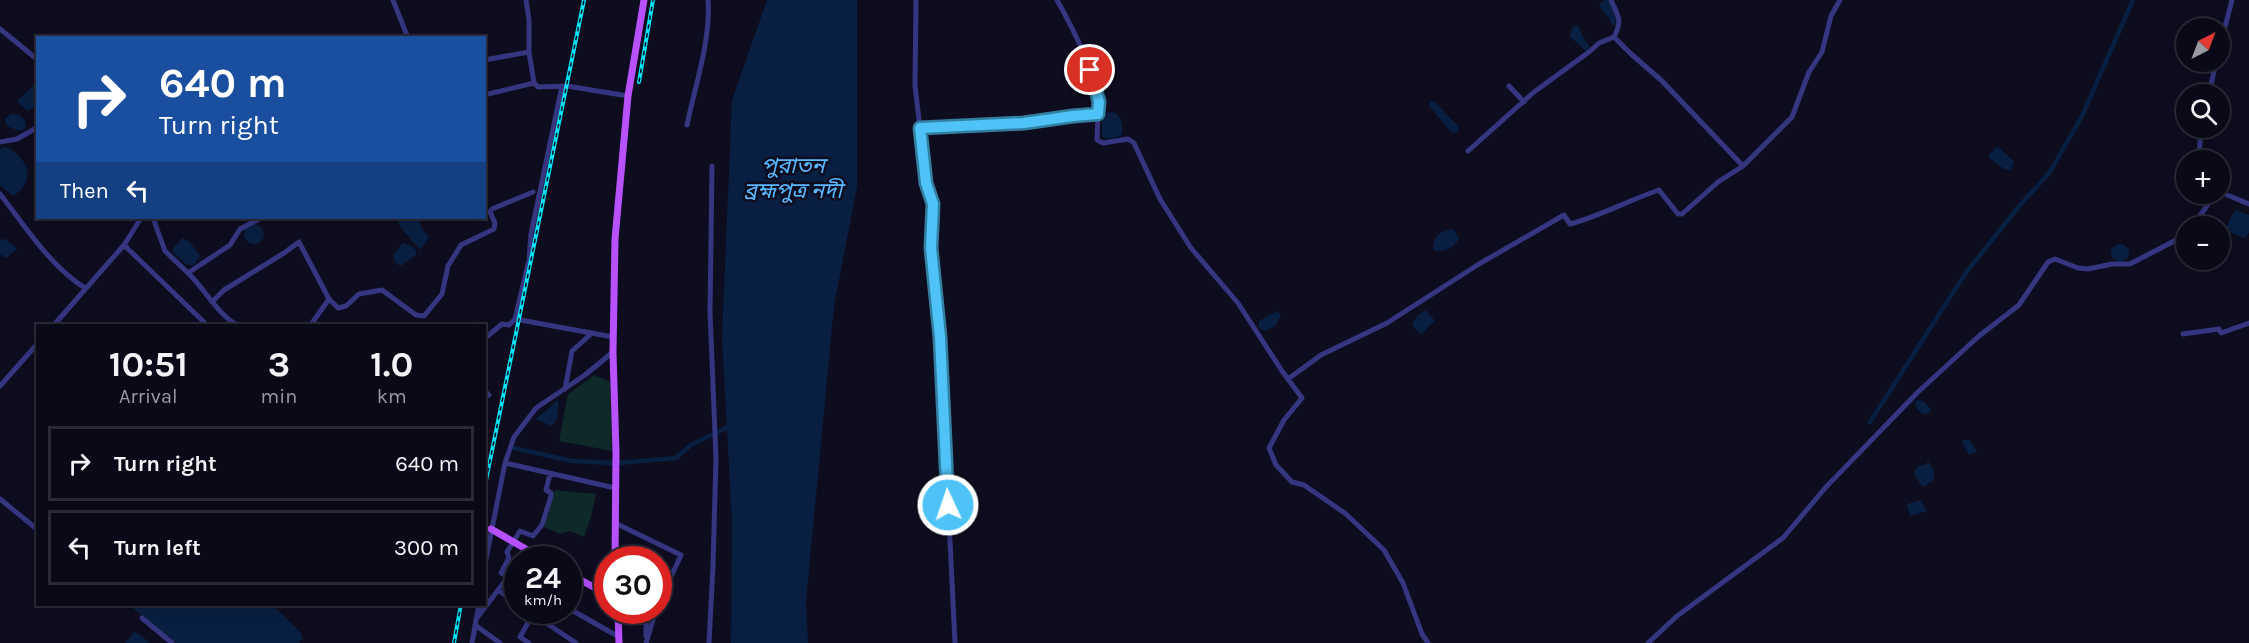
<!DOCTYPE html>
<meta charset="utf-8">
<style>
:root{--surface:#0a0917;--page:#131220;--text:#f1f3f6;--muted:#999aa1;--line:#2a2a36}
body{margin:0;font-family:Karla,"Noto Sans Bengali",sans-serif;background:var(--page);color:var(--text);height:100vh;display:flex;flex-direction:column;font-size:22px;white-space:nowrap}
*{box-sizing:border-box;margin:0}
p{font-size:20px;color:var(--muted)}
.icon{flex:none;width:33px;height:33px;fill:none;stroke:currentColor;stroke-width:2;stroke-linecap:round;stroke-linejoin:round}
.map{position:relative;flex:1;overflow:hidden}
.side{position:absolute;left:36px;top:324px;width:450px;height:282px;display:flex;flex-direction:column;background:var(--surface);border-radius:0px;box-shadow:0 3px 15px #0003,0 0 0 2px var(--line)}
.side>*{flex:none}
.top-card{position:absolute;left:36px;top:36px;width:450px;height:183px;border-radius:0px;box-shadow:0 3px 15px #0003,0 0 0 2px var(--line);background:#1a4fa0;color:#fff;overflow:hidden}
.needle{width:39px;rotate:42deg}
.tools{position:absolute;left:2176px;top:18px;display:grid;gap:12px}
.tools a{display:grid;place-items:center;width:54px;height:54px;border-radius:50%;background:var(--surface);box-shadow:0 3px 15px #0003,0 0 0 2px var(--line);font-size:30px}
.speed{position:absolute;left:504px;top:546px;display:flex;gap:12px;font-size:30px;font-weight:700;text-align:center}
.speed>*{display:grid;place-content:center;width:78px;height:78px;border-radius:50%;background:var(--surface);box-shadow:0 3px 15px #0003,0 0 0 2px var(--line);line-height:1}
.speed small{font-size:15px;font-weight:400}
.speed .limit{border:9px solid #d22;background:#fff;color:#111}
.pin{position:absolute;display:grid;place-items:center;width:51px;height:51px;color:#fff;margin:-26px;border:3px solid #fff;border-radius:50%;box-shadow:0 2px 6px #0007}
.me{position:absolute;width:66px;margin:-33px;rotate:357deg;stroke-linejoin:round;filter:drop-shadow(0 0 4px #0008)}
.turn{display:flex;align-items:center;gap:21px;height:126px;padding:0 24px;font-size:27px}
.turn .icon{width:78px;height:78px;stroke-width:2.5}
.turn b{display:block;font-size:42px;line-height:51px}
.then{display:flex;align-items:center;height:57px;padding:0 24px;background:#0003;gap:12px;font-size:22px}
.eta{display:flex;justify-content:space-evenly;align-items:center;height:102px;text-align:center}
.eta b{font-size:36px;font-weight:700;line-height:42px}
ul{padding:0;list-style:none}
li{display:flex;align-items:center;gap:18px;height:75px;margin:0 12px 9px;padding:0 12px;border:3px solid var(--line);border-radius:0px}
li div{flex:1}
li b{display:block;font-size:22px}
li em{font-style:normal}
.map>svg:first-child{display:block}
</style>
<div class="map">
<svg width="2249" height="643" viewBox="0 0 2249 643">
<rect width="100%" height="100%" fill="#0e0c1f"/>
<path fill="#0e2928" d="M594,375L610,382L612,451L559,441L568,394Z
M555,490L596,494L591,517L584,537L570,531L560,534L544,527L543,524L548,515Z"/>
<path fill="#091f41" d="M767,0H857V187L834,306L806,601L808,643H731L732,523L722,337L732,100Z
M1604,0H1609C1613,7 1618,18 1615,26L1611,24L1610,19L1600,8L1599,5Z
M1578,25L1584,39L1590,46L1586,51L1570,37L1572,28Z
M37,82V106L28,111L17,101Z
M1434,101L1458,126V132L1452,133L1429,106L1430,102Z
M1112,112C1122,115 1123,125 1122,134L1118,137L1106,139L1102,135V121L1107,113Z
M11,114C21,114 26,118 26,128L19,131L7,126L5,119Z
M6,147C29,158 37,181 13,196L0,185V149Z
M1996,147L2000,149L2014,161L2011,170L2004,169L1988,157Z
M2235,210L2249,215V232L2245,238L2224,231Z
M400,218H418L422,229L429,237L420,250L398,224Z
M244 234a10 10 0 1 1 20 0a10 10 0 1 1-20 0Z
M1453,229L1459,238C1455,248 1443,254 1433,250C1433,236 1440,231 1453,229Z
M183,238L190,242L200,256L193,266L186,264L172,252L174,247Z
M6,239L17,249L6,258L0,254V240Z
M403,243L413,247L416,251V255L400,266L395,262L393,255Z
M2111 253a9 9 0 1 1 18 0a9 9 0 1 1-18 0Z
M1426,310L1435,321L1421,334L1414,328L1412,323L1418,315Z
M1277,311L1281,315L1276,325L1265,331L1259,328V321Z
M558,400C559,408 558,421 552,426L536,419Z
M1917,400L1923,401L1931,409L1930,413L1924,415L1917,409L1915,402Z
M1963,440H1970L1977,451L1969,455L1962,443Z
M1928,461L1934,470V480L1923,487L1916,478L1914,472L1918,466L1926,464Z
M1921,500L1927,511L1910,516L1907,504Z
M129,605H273L300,632L303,638L299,643H176Z
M134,632L139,634L150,643H125Z"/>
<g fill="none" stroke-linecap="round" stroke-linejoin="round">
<path stroke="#091f41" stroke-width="4.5" d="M1870,422L1965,274L2020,205L2050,172L2082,116L2133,0
M718,432L734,424
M514,448L572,461L614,463
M619,463L676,458L691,445L711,435"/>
<path stroke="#353580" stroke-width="5" d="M393,0L408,38
M526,0L529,20V52L534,83L538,87L567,86L628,96
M916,0L915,86L920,128
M1611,0C1618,16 1623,20 1614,37L1630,53L1661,80L1743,166L1792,117L1809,72L1822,52L1831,16L1840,0
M0,29L38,60
M2220,46L2232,0
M484,60L529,52
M1509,86L1524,102
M2209,94L2216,62
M484,95L534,83
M1098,114L1097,140L1103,143L1128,139L1134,143L1160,199L1191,248L1238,303L1282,371L1302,398L1284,420L1269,448L1276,465L1292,482L1304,485L1346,514L1384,550L1403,583L1422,634L1428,643
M687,125C695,86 711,40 708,0
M2201,128L2199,156L2202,160
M0,142L17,139L38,127
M1468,151L1534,92L1589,52L1599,43L1614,37
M2220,192L2249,204
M0,194C25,226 50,266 85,288
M153,218L165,251L188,273
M2193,226L2215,194
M124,245L208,326
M213,301L224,290L284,253L299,242L329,299
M515,319L613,337
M53,326L124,245L141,218
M241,326C222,322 203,286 188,273L230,245L240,229L261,218
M310,326L329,299L338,308L346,306L359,294L382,290L416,315L424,316L442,294L448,266L461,245L494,229L495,223L490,212L492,209L533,192
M2183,334L2219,329L2221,333L2249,323
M484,339L502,324L509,325L515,319L529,260L531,234L562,86
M1288,379L1321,355L1387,323L1479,264L1564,215L1570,224C1601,216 1629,200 1659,190L1678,214H1682L1718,182L1743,166
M0,386L38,343
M565,389L572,351L592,333
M484,390L489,395
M505,463L615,488
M0,499L38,530
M615,523L681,555L658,605
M484,569L505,463L514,437L536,408L585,375L613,352
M518,573L509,577L501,573L509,558L507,552L520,531L533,536L542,525L551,496V493L546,490L550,474
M498,590L518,604
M568,591L576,578
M568,608L619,637
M527,610L576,643
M646,610V636
M142,618L172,643
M476,619L508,577
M619,621L646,622
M475,625L500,643
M472,643L479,604
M529,643L520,637L535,610
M646,643L656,610
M709,643L713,566L716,458L710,313L712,166
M955,643L940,337L931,248L933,204L926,183L920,128L1024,123L1098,114C1105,89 1070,23 1057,0
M1648,643L1677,616L1783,538L1826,487L1918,392L1979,336L2019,305L2048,262L2055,259L2078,268L2088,269L2112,264H2130L2182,237L2187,232"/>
<path stroke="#b851ff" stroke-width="7" d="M491,529L545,560
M615,560L616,453L613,352L615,239L628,96L644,0
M568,573L608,595
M618,610L619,643"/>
<g stroke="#00e5f5" stroke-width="4">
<path id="rail" d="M639,82L653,0
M484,490L584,0
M454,643L461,604"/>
</g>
<use href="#rail" stroke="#0e0c1f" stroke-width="1.5" stroke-dasharray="4.5" stroke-linecap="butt"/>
</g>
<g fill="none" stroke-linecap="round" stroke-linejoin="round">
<g stroke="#337fa1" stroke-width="15">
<path id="route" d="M948,505L940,337L931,248L933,204L926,183L920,128L1024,123L1073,116L1098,114L1099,102L1090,70"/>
</g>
<use href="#route" stroke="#4fc3f7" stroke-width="10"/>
</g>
<g text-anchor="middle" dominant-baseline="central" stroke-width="5" stroke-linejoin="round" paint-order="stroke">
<g font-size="22" font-style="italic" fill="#58b7ff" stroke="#0e0c1f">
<text x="793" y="166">পুরাতন<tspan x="793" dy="25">ব্রহ্মপুত্র নদী</tspan></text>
</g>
</g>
</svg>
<div class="tools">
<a><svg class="needle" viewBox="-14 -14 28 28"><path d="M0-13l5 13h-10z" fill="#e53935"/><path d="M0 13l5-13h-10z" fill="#999aa1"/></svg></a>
<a><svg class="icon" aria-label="search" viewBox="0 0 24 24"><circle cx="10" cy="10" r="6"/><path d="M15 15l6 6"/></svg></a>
<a>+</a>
<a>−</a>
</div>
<div class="speed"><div>24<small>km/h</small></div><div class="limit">30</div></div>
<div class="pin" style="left:1090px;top:70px;background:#d93025"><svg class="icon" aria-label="arrive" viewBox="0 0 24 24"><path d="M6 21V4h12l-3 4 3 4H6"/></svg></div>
<svg class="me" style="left:948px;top:505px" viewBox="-20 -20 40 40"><circle r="17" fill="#4fc3f7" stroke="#fff" stroke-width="3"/><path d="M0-11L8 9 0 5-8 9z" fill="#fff"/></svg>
<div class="top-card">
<div class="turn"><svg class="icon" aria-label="right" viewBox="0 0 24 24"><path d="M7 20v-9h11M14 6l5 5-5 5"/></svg><div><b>640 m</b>Turn right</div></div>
<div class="then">Then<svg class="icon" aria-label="left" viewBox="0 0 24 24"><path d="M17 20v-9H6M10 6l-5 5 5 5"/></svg></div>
</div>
<section class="side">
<div class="eta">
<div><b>10:51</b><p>Arrival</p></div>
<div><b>3</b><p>min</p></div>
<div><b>1.0</b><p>km</p></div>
</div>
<ul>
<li><svg class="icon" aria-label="right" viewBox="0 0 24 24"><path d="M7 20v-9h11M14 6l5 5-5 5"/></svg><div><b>Turn right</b></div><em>640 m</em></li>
<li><svg class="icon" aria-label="left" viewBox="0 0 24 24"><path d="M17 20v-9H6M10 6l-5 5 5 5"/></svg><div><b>Turn left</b></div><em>300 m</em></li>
</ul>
</section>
</div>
